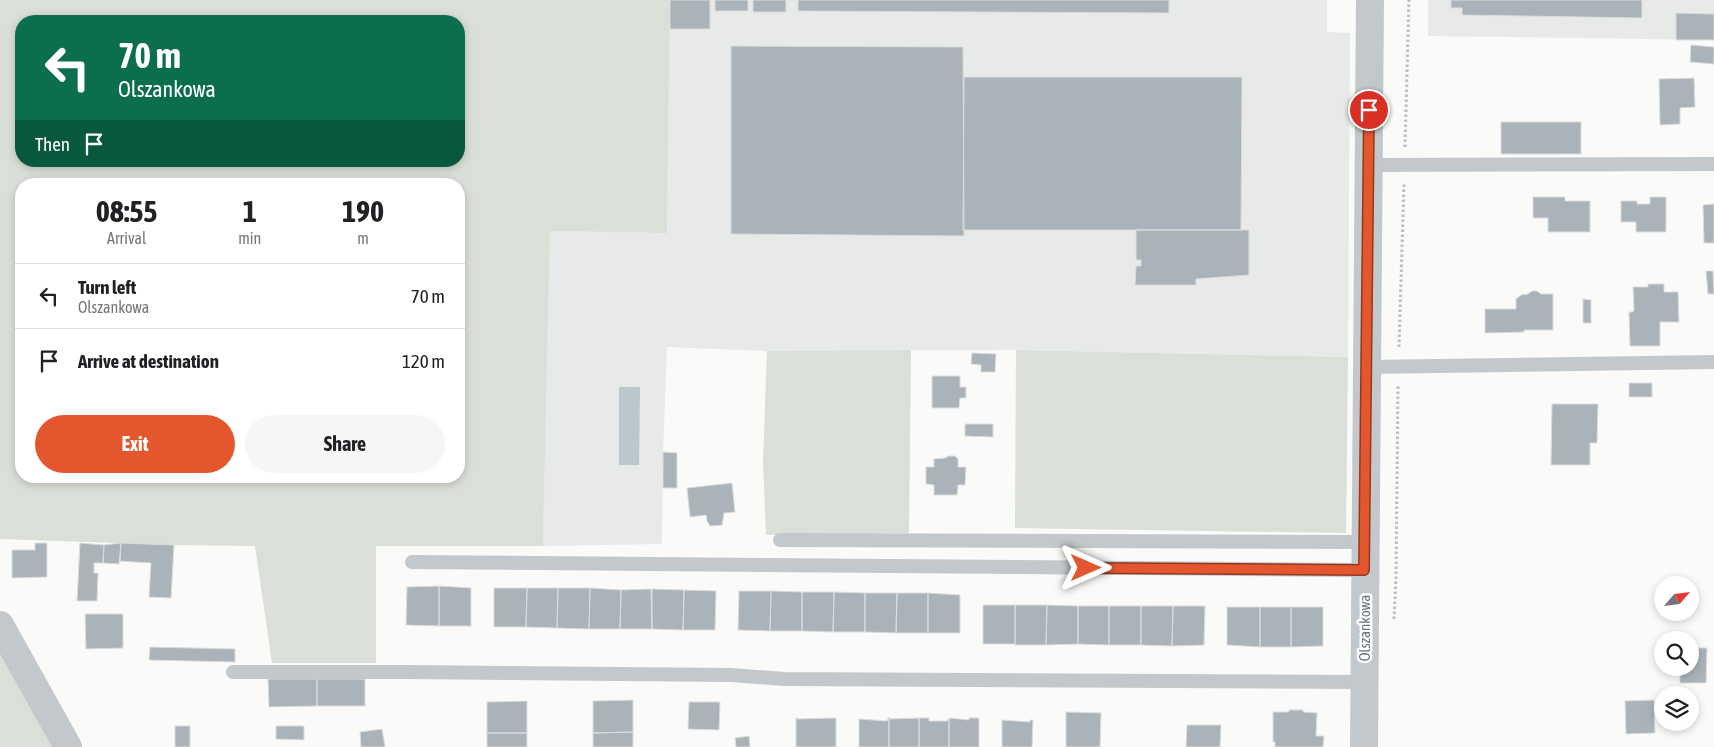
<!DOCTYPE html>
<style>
:root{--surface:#fff;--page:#f6f6f6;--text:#202124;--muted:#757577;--line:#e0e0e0;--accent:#e4572e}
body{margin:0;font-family:"Asap Condensed",sans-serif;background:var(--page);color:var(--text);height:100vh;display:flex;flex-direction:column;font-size:19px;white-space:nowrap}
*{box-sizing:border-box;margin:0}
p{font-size:16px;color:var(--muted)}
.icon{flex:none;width:28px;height:28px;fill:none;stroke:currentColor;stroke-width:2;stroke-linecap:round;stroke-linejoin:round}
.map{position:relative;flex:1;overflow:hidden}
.details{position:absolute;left:15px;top:178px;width:450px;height:305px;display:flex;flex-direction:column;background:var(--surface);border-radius:20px;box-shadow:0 2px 8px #0003}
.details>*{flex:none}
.banner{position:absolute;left:15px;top:15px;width:450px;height:152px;border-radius:20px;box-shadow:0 2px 8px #0003;background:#0b6e4f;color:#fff;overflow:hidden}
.needle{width:32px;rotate:62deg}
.controls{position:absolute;left:1654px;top:576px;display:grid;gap:10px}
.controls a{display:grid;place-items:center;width:45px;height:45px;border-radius:50%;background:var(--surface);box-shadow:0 2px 8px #0003;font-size:25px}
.pin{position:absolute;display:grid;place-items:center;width:42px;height:42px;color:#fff;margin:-21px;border:2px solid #fff;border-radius:50%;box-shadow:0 1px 5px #0007}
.me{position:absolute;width:55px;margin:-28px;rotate:90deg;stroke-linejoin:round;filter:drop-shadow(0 0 4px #0008)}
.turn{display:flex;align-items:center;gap:18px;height:105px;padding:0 20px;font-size:22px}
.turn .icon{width:65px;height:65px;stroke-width:2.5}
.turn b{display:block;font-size:35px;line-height:42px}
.then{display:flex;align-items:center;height:48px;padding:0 20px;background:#0003;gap:10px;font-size:19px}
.eta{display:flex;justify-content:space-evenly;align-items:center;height:85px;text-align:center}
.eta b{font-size:30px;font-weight:700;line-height:35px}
.cta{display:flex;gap:10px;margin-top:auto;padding:10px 20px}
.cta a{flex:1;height:58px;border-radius:30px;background:var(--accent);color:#fff;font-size:20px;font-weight:700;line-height:58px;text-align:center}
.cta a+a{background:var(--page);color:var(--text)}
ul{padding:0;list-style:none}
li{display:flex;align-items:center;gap:15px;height:65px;padding:0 20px;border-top:1px solid var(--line)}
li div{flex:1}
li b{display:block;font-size:19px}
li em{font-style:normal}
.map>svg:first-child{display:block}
</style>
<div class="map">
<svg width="1714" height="747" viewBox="0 0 1714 747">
<rect width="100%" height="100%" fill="#fafaf8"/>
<path fill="#e8e9e9" d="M670,0H1327V32L1350,33L1348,357L1016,350L767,351L667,347L663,452L662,544L543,546L550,231L667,233Z
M1428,0H1714V40L1428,36Z"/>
<path fill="#dadfd7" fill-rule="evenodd" d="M0,0H670L667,233L550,231L543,546H376V663H272L255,546L174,545L0,539ZM21,21H459V161H21ZM21,184H459V476H21Z
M911,350L909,533L766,535L763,461L767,351Z
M1016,350L1348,357L1346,533L1015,528Z
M0,648L56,747H0Z"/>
<path fill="#bbc7cb" d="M619,387H640L639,465H619Z"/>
<path fill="#aab3b9" stroke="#dcdcda" d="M670,0H710V29H670Z
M715,0H748V11H715Z
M753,0H786V12H753Z
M798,0H1169V13L798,11Z
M1451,0H1642V18L1462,15V8H1451Z
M1676,13L1714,14V40H1676Z
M1691,45L1714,47V64L1690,62Z
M731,46L963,47L964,236L731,234Z
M964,77H1242L1241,230H963Z
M1694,78L1695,107L1680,108V124L1660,125L1659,79Z
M1501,122H1581V154H1501Z
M1533,197H1565V201H1590V232H1548V218H1533Z
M1650,197H1666V232H1636V222H1621V201H1637V204H1650Z
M1714,204V243H1704L1703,205Z
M1136,230H1249V275L1196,279V285H1135L1136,266H1141V260H1136Z
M1706,271H1713L1714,294H1708Z
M1648,284H1664V292H1678L1679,322H1660V346H1630L1629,312H1633L1634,310L1633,287H1648Z
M1532,291H1537L1541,294H1553V330H1524V332L1485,333V309H1516V299L1521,295L1528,294Z
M1583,299L1591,300V323H1583Z
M972,353L996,354L995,372H981V365L971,364Z
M932,376H960V387H966V398H960L959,408H932Z
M1629,383H1652V397H1629Z
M1552,404H1598L1597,443H1590V465H1551Z
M965,424H993V437L965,436Z
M663,452L677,453V488H663Z
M948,456H955L958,459V467H966L965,485H958L957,495H934V485L926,484V467H934V459L946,458Z
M732,483L735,512L724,513L722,525L710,526L707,521L706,515L690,517L687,488Z
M35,543H47V577L12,578V550H35Z
M80,543L104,545L103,563H94V573H98L97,601H77Z
M121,543L174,545L171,598L149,597L151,563L120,561Z
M121,543L119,564L103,563L104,545Z
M438,586H439V626L406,625L407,587Z
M439,586L471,588V626H439Z
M494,588H527L526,627H494Z
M527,588H558L557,628L526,627Z
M558,588H590L589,629L557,628Z
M590,588L621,590L620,629H589Z
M651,589L652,629H620L621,590Z
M652,589L684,590L683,630L652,629Z
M684,590L716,591L715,630H683Z
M739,591H771L770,631L738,630Z
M771,591L802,592V631H770Z
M802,592H834L833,632L802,631Z
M834,592L865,593V632H833Z
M865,593H897L896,633L865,632Z
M897,593H928V633H896Z
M928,593L960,595V633H928Z
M983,605H1015V644H983Z
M1015,605H1047L1046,645H1015Z
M1047,605L1078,606V644L1046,645Z
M1078,606H1109V645L1078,644Z
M1109,606H1141V645H1109Z
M1141,606H1173L1172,646L1141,645Z
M1173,606H1205L1204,645L1172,646Z
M1227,607H1260V647L1227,645Z
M1260,607H1291V647H1260Z
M1291,607H1323V646L1291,647Z
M85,614H123V648L86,649Z
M150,647L235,649V662L149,660Z
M1690,648H1707L1706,683H1680V668H1690Z
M268,679H317V706L269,707Z
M317,679H365V706H317Z
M633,700V732L593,733V701Z
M1654,700L1655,733L1626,734L1625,701Z
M527,701V733H487V702Z
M689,702H720L719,730L688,729Z
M1289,710H1303V712L1317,713L1316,736H1324L1323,747H1275V742H1273V712H1289Z
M1066,712L1101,713L1100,747H1066Z
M797,717V719L836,718V747H796V718Z
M889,717L890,719L919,718V747H889Z
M889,717V747H859V719L887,721Z
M919,718H929V721H947L949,718V747H919Z
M949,718L969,720V718H979V747H949Z
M1002,720L1030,722V720H1033L1032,747H1002Z
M1187,725H1221L1220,747H1186Z
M175,726H190V747H175Z
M276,726H304V740L276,739Z
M382,729L385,747H361L360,732Z
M633,732V747H593V733Z
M487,733H527V747H487Z
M749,736L750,747H736L735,738Z"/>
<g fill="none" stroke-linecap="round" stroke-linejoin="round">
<path stroke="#bbbfc2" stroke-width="3" stroke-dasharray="2.5 2.5" stroke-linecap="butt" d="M1405,147L1409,0
M1399,347L1404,183
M1394,619L1396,579L1398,385"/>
<path stroke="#c3c8cc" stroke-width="14" d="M1369,165L1714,164
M1367,367L1714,362
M780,540L1364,542
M412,562L1364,570
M233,672H406L731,675L784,679L1364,682"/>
<path stroke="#c3c8cc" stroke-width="28" d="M0,625L68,747
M1364,747L1370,0"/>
</g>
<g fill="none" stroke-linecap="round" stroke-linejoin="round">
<g stroke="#94391e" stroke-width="12">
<path id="route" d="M1086,568L1364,570L1369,110"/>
</g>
<use href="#route" stroke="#e4572e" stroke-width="9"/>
</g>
<g text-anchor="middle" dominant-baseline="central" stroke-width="5" stroke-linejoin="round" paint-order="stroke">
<g font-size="15" fill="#657683" stroke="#fff">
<text transform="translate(1364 628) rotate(-90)">Olszankowa</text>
</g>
</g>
</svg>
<div class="controls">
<a><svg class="needle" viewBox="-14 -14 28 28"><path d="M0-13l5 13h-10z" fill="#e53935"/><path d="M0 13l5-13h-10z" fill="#757577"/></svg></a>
<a><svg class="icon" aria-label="search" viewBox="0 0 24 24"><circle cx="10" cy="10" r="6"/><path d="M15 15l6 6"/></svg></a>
<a><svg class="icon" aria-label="layers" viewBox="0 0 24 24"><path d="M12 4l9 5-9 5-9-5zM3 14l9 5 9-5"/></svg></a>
</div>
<div class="pin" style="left:1369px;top:110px;background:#d93025"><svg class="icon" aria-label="arrive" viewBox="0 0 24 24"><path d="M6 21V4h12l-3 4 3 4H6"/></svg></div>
<svg class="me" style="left:1086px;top:568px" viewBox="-20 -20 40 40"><path d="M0-17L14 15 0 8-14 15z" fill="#e4572e" stroke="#fff" stroke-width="4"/></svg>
<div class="banner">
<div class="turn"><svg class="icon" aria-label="left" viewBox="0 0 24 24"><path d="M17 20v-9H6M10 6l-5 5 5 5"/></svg><div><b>70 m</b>Olszankowa</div></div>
<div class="then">Then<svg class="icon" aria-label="arrive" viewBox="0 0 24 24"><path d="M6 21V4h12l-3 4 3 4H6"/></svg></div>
</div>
<section class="details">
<div class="eta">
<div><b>08:55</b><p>Arrival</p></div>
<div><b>1</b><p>min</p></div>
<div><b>190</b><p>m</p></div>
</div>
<ul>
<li><svg class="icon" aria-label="left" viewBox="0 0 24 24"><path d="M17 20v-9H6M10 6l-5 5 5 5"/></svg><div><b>Turn left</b><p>Olszankowa</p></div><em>70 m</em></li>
<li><svg class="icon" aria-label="arrive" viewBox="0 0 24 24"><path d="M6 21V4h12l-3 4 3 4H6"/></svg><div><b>Arrive at destination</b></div><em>120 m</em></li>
</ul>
<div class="cta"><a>Exit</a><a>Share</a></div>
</section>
</div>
